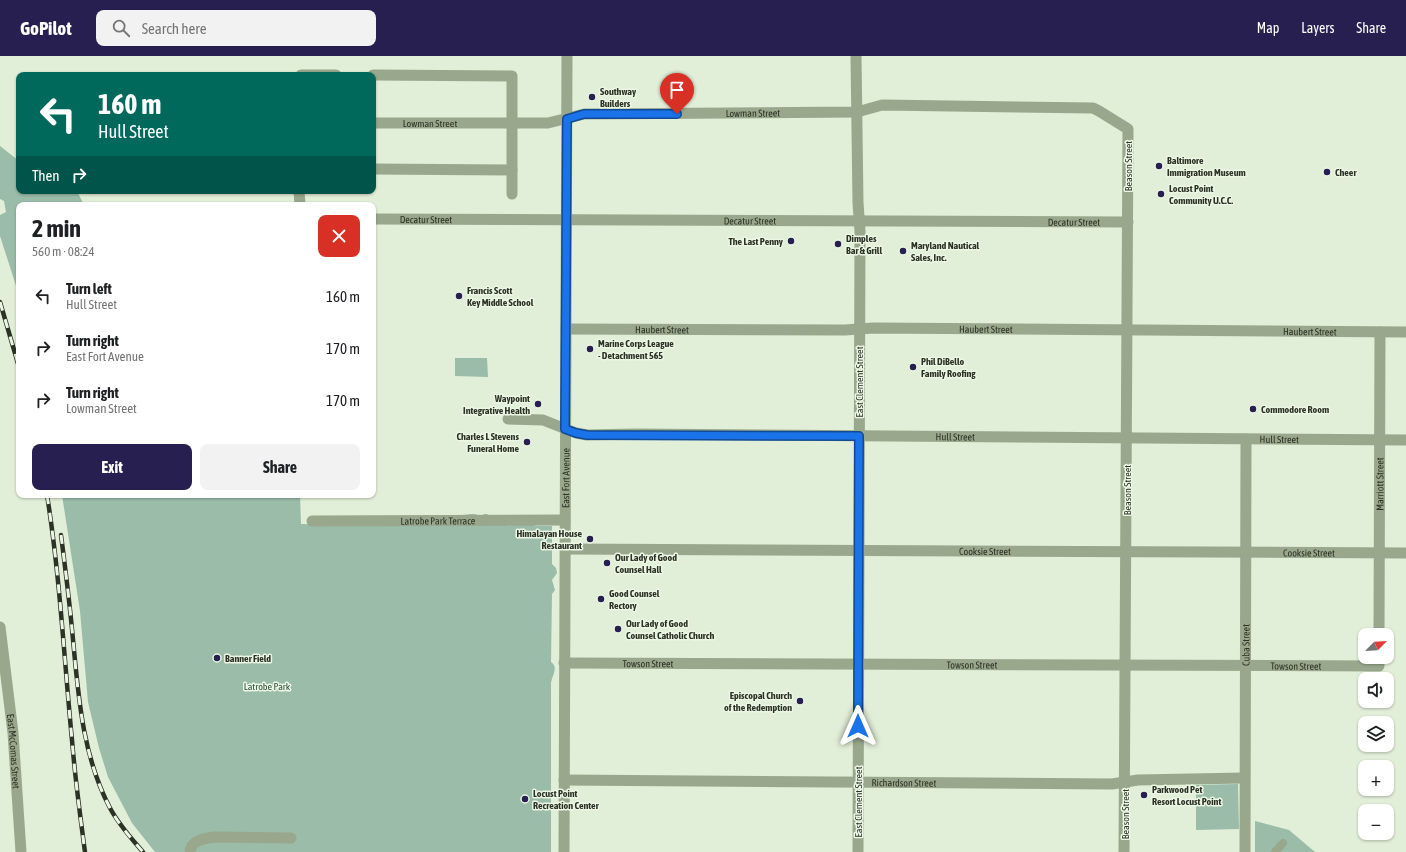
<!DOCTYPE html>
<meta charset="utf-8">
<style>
:root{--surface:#fff;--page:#f2f2f2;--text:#202124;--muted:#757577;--accent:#271f50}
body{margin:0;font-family:"Asap Condensed",sans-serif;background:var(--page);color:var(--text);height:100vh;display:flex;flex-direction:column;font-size:15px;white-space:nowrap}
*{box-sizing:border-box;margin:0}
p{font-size:13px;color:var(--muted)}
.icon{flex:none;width:22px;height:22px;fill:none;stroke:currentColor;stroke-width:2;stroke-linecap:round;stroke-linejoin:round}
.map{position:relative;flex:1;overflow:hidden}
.sheet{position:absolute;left:16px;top:146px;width:360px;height:296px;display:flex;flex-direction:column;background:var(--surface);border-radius:8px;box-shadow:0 1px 3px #0004}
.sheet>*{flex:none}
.top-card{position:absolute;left:16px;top:16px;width:360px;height:122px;border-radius:8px;box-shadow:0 1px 3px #0004;background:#00695c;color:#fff;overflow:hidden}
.needle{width:26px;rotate:66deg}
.fabs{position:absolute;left:1358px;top:572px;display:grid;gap:8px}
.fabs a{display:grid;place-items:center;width:36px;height:36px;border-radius:8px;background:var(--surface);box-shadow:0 1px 3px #0004;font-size:20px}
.pin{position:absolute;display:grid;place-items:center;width:34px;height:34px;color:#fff;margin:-41px -17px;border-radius:50% 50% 50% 0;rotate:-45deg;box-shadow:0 0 4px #0007}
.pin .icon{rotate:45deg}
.me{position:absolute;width:44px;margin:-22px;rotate:0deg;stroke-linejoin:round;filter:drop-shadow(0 0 3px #0008)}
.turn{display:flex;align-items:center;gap:14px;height:84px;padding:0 16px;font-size:18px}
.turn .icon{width:52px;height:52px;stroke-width:2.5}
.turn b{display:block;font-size:28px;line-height:34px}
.then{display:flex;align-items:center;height:38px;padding:0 16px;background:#0003;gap:8px;font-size:15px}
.round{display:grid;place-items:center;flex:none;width:42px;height:42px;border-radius:8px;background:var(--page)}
.overview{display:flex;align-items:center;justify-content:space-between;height:68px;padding:0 16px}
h1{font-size:24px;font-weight:700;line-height:30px}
.action{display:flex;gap:8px;margin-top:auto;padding:8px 16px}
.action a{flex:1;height:46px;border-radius:8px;background:var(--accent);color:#fff;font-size:16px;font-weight:700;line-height:46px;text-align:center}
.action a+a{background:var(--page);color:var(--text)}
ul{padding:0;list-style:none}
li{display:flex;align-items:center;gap:12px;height:52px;padding:0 16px}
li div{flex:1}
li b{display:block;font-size:15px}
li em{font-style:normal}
header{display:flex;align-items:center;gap:24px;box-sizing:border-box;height:56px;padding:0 20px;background:var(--accent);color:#fff}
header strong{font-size:19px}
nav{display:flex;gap:22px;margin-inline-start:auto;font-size:14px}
.search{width:280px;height:36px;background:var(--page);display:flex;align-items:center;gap:10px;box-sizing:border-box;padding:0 14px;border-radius:8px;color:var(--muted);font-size:15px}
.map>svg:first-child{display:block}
</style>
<header>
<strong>GoPilot</strong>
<div class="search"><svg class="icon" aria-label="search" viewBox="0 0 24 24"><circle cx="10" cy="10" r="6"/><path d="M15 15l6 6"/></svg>Search here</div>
<nav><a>Map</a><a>Layers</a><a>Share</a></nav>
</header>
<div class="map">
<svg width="1406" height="796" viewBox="0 0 1406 796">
<rect width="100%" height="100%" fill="#e1eed8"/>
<path fill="#9abca9" d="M0,90L19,105V135H77L84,149H19V239L0,180V159L6,156L4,145L0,143Z
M455,302H487L488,321L455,320Z
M62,439H300L301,468L382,469L471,458H476L479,462L484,458H487L509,470L516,467H534L535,470H552V508L556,512L557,517L552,524L555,534L552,538L551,606C559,612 552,619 551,627V796H155L132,767L108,721L99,692L88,646L80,555Z
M1238,728L1239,773L1196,774V729Z
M1255,765L1289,774L1315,796H1255Z"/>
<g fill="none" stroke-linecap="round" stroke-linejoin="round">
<path stroke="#99a88c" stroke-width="8" d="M1275,796L1283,787"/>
<g stroke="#99a88c" stroke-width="11">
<path d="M856,0L858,147L860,175L858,796"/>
<path d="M301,19H336"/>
<path d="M373,19L512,20V138"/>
<path id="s1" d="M373,67H548L584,58L857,56L882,49L1093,52L1099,55L1128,73L1124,796"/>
<path d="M373,113L512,114"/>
<path d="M299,135L300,149"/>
<path id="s2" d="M373,163L1128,166"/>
<path id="s3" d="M566,273L845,274L873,272L1406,276"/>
<path id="s4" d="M508,363L543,364L576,377L587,379L635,378L1406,384"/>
<path id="s5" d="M312,465L565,464"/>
<path id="s6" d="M565,493L1406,497"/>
<path id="s7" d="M1379,579L1380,276"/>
<path id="s8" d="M564,607L1379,610V601"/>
<path id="s9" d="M564,724L1112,728L1138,724L1244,722"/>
<path d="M190,796C191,784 203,783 214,781L291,782"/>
<path id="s10" d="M1245,796L1246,383"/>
</g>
<g stroke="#99a88c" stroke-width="11">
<path id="s11" d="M0,571L13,677L21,796"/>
<path id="s12" d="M564,796L567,0"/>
</g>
<g stroke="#2d3226" stroke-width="4.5">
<path id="rail" d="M0,246L19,311
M47,439C60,520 64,602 72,684C75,722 80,759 85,796
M61,479C65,510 69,542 72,573C78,634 81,697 110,752C119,769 131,782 143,796"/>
</g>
<use href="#rail" stroke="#ebf7e4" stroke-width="3" stroke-dasharray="9" stroke-linecap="butt"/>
</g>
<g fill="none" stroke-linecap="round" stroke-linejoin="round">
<g stroke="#114b97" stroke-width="10">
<path id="route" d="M677,58H584L567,63L565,373L576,377L587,379L859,380L858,670"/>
</g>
<use href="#route" stroke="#1a73e8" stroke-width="7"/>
</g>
<g fill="#271f50" stroke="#ebf7e4" stroke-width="1.5">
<circle cx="592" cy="41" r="4"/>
<circle cx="1159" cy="110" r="4"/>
<circle cx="1327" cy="116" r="4"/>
<circle cx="1161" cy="138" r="4"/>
<circle cx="791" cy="185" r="4"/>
<circle cx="838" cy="188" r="4"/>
<circle cx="903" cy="195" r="4"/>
<circle cx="459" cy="240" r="4"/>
<circle cx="590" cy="293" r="4"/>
<circle cx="913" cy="311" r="4"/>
<circle cx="538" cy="348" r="4"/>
<circle cx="1253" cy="353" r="4"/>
<circle cx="527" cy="386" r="4"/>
<circle cx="590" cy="483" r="4"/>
<circle cx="607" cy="507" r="4"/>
<circle cx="601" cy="543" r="4"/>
<circle cx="618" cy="573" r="4"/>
<circle cx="217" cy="602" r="4"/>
<circle cx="800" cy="645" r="4"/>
<circle cx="1144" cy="739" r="4"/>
<circle cx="525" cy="743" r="4"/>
</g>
<g text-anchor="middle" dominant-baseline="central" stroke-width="3" stroke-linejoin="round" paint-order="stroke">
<g font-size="10" font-weight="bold" fill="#2d3226" stroke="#ebf7e4" text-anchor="start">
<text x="600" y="35">Southway<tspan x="600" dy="12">Builders</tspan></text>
<text x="1167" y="104">Baltimore<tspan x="1167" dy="12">Immigration Museum</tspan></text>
<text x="1335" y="116">Cheer</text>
<text x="1169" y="132">Locust Point<tspan x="1169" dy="12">Community U.C.C.</tspan></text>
<text x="846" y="182">Dimples<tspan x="846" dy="12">Bar &amp; Grill</tspan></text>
<text x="783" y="185" text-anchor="end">The Last Penny</text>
<text x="911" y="189">Maryland Nautical<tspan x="911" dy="12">Sales, Inc.</tspan></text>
<text x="467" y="234">Francis Scott<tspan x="467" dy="12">Key Middle School</tspan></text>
<text x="598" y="287">Marine Corps League<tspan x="598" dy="12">- Detachment 565</tspan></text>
<text x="921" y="305">Phil DiBello<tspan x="921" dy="12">Family Roofing</tspan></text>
<text x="530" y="342" text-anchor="end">Waypoint<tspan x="530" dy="12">Integrative Health</tspan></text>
<text x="1261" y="353">Commodore Room</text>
<text x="519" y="380" text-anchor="end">Charles L Stevens<tspan x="519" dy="12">Funeral Home</tspan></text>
<text x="582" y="477" text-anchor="end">Himalayan House<tspan x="582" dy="12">Restaurant</tspan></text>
<text x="615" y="501">Our Lady of Good<tspan x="615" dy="12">Counsel Hall</tspan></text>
<text x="609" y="537">Good Counsel<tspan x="609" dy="12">Rectory</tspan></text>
<text x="626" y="567">Our Lady of Good<tspan x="626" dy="12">Counsel Catholic Church</tspan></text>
<text x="225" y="602">Banner Field</text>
<text x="792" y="639" text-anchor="end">Episcopal Church<tspan x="792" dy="12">of the Redemption</tspan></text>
<text x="1152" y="733">Parkwood Pet<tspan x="1152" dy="12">Resort Locust Point</tspan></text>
<text x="533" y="737">Locust Point<tspan x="533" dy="12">Recreation Center</tspan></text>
</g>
<g font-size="10" fill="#2d3226" stroke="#ebf7e4">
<text stroke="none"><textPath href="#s1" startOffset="381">Lowman Street</textPath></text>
<text stroke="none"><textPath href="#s1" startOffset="57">Lowman Street</textPath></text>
<text transform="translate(1128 110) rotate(-90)">Beason Street</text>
<text stroke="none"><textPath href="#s2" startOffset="53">Decatur Street</textPath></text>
<text stroke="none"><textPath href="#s2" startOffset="377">Decatur Street</textPath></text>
<text stroke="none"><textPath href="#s2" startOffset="701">Decatur Street</textPath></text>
<text stroke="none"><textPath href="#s3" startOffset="96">Haubert Street</textPath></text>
<text stroke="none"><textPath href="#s3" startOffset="420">Haubert Street</textPath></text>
<text stroke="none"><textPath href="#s3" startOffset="744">Haubert Street</textPath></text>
<text transform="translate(859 326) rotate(-90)">East Clement Street</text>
<text stroke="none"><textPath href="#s4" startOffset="450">Hull Street</textPath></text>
<text stroke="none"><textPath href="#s4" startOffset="774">Hull Street</textPath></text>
<text stroke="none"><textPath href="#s12" startOffset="374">East Fort Avenue</textPath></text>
<text stroke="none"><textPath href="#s7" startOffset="151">Marriott Street</textPath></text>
<text transform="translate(1127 434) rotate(-90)">Beason Street</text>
<text stroke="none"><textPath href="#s5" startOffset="126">Latrobe Park Terrace</textPath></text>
<text stroke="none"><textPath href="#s6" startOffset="420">Cooksie Street</textPath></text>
<text stroke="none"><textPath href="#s6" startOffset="744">Cooksie Street</textPath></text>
<text stroke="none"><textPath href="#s10" startOffset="207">Cuba Street</textPath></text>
<text stroke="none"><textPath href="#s8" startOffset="84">Towson Street</textPath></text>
<text stroke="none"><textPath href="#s8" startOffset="408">Towson Street</textPath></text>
<text stroke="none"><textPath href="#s8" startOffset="732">Towson Street</textPath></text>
<text stroke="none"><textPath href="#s11" startOffset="125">East McComas Street</textPath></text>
<text stroke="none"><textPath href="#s9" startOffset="340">Richardson Street</textPath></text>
<text transform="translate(858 746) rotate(-90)">East Clement Street</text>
<text transform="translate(1125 758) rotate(-90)">Beason Street</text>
</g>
<g font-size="10" fill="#2c4e3c" stroke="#ebf7e4">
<text x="267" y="630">Latrobe Park</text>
</g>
</g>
</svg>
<div class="fabs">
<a><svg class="needle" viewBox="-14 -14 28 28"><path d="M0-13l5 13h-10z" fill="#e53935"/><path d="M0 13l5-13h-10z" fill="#757577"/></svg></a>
<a><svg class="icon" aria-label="sound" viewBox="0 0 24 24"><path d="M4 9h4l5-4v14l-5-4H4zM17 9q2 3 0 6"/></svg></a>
<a><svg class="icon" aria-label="layers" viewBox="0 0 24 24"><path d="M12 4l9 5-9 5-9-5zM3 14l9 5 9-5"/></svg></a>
<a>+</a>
<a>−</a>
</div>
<div class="pin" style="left:677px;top:58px;background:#d93025"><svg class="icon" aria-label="arrive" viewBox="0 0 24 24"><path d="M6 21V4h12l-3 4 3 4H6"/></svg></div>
<svg class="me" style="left:858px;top:670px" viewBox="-20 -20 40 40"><path d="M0-17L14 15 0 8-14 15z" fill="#1a73e8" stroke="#fff" stroke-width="4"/></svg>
<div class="top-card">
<div class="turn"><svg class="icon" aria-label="left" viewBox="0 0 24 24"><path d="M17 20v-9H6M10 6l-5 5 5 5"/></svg><div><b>160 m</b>Hull Street</div></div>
<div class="then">Then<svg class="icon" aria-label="right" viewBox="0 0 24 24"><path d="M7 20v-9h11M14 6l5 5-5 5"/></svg></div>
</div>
<section class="sheet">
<div class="overview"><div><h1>2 min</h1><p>560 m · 08:24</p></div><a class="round" style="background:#d93025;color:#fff"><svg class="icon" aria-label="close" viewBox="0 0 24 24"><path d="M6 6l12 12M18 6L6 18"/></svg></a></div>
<ul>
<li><svg class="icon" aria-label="left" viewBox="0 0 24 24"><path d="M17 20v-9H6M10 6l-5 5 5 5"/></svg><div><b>Turn left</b><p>Hull Street</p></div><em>160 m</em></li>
<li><svg class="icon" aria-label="right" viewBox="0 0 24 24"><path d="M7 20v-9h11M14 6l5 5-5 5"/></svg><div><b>Turn right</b><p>East Fort Avenue</p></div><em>170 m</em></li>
<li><svg class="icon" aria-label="right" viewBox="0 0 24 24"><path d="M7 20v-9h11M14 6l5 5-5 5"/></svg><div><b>Turn right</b><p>Lowman Street</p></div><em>170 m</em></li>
</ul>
<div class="action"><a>Exit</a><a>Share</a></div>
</section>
</div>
